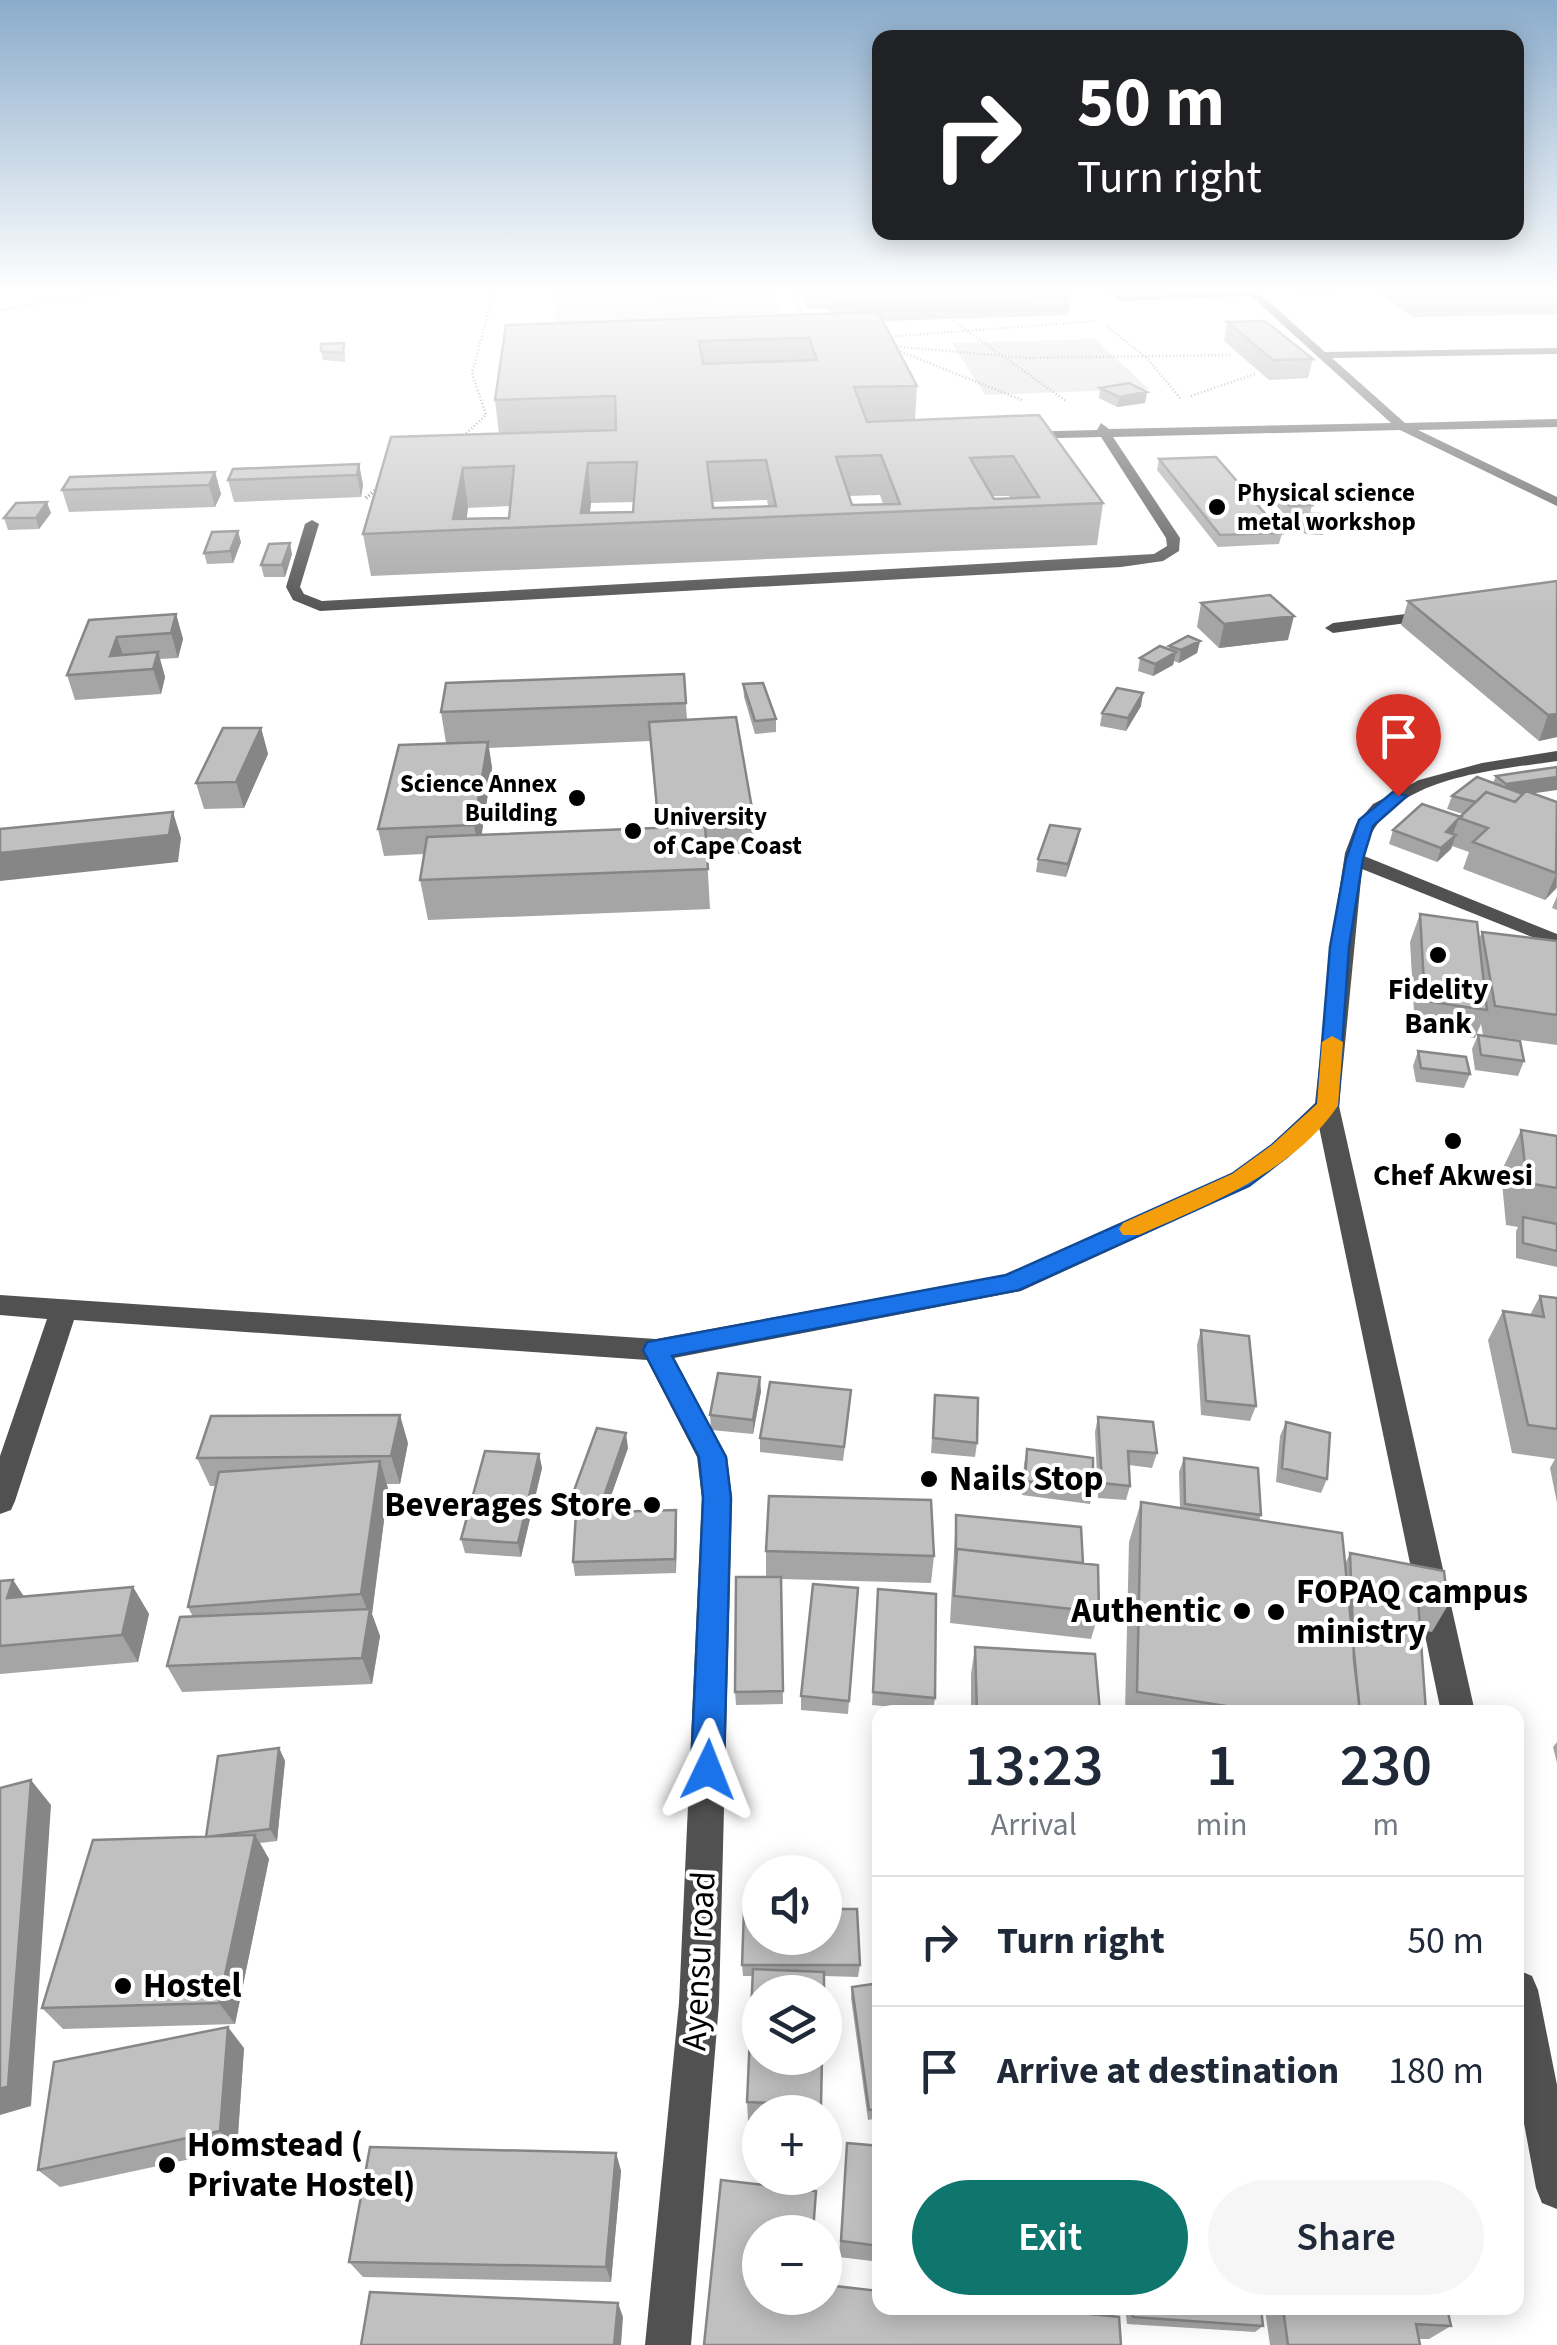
<!DOCTYPE html>
<meta charset="utf-8">
<style>
:root{--surface:#fff;--page:#f6f6f7;--text:#1f2937;--muted:#747a83;--line:#e0e1e3;--accent:#0f766e}
body{margin:0;font-family:"Source Sans 3",sans-serif;background:var(--page);color:var(--text);height:100vh;display:flex;flex-direction:column;font-size:38px;white-space:nowrap}
*{box-sizing:border-box;margin:0}
p{font-size:32px;color:var(--muted)}
.icon{flex:none;width:55px;height:55px;fill:none;stroke:currentColor;stroke-width:2;stroke-linecap:round;stroke-linejoin:round}
.map{position:relative;flex:1;overflow:hidden}
.side{position:absolute;left:872px;top:1705px;width:652px;height:610px;display:flex;flex-direction:column;background:var(--surface);border-radius:20px;box-shadow:0 5px 25px #0003}
.side>*{flex:none}
.top-card{position:absolute;left:872px;top:30px;width:652px;height:210px;border-radius:20px;box-shadow:0 5px 25px #0003;background:#202124;color:#fff;overflow:hidden}
.tools{position:absolute;left:742px;top:1855px;display:grid;gap:20px}
.tools a{display:grid;place-items:center;width:100px;height:100px;border-radius:50%;background:var(--surface);box-shadow:0 5px 25px #0003;font-size:50px}
.pin{position:absolute;display:grid;place-items:center;width:85px;height:85px;color:#fff;margin:-102px -42px;border-radius:50% 50% 50% 0;rotate:-45deg;box-shadow:0 0 10px #0007}
.pin .icon{rotate:45deg}
.me{position:absolute;width:110px;margin:-55px;rotate:2deg;stroke-linejoin:round;filter:drop-shadow(0 0 8px #0008)}
.turn{display:flex;align-items:center;gap:35px;height:210px;padding:0 40px;font-size:45px}
.turn .icon{width:130px;height:130px;stroke-width:2.5}
.turn b{display:block;font-size:70px;line-height:85px}
.eta{display:flex;justify-content:space-evenly;align-items:center;height:170px;text-align:center}
.eta b{font-size:60px;font-weight:600;line-height:70px}
.primary-button{display:flex;gap:20px;margin-top:auto;padding:20px 40px}
.primary-button a{flex:1;height:115px;border-radius:60px;background:var(--accent);color:#fff;font-size:40px;font-weight:600;line-height:115px;text-align:center}
.primary-button a+a{background:var(--page);color:var(--text)}
ul{padding:0;list-style:none}
li{display:flex;align-items:center;gap:30px;height:130px;padding:0 40px;border-top:2px solid var(--line)}
li div{flex:1}
li b{display:block;font-size:38px}
li em{font-style:normal}
.map>svg:first-child{display:block}
</style>
<div class="map">
<svg width="1557" height="2345" viewBox="0 0 1557 2345">
<rect width="100%" height="100%" fill="#fff"/>
<path fill="#d8d8d8" d="M771,291L792,344L556,352L555,293Z
M1095,339L1149,389L985,395L952,343Z"/>
<g fill="none" stroke-linecap="round" stroke-linejoin="round">
<path stroke="#737373" stroke-width="2.5" stroke-dasharray="1 2.5" stroke-linecap="butt" d="M792,291L804,318
M1302,292L1341,291
M0,310L120,291
M953,321L1066,401
M1107,327L1146,357L1180,398
M885,337L1097,321
M890,346L1028,358L1230,355
M894,349L1022,400
M1191,396L1255,374
M461,438L486,415L472,373L494,291"/>
<path stroke="#737373" stroke-width="4" stroke-dasharray="1 2.5" stroke-linecap="butt" d="M366,498L382,484"/>
<path fill="#515151" fill-rule="evenodd" d="M1108,291L1123,295L1257,291L1325,352L1557,348V354L1332,358L1405,423L1557,419V427L1418,430L1557,497V506L1400,430L1113,437L1180,538L1179,551L1163,561L1121,567L320,611L293,600L286,587L305,524L312,520L319,524L300,587L304,594L322,601L1154,554L1167,546L1166,538L1101,437L1019,439L1015,432L1097,430L1101,423L1109,429L1391,423L1251,296L1120,301Z
M1438,610L1446,615L1443,618L1333,633L1325,628L1333,623Z
M1557,751V761C1492,771 1379,777 1364,856L1557,934V947L1362,869L1339,1106L1475,1712H1441L1319,1127L1250,1186L1021,1291L674,1358L727,1457L732,1498L719,2003L691,2345H645L679,2003L702,1498L697,1457L647,1360L74,1320L15,1501L11,1510L0,1514V1456L47,1319L0,1315V1295L656,1339L1006,1275L1232,1174L1271,1145L1315,1103L1336,912L1345,853L1356,824L1373,804L1419,780L1482,763Z
M1518,1970L1532,1976L1538,1990L1557,2085V2209L1542,2203L1536,2188L1518,2091Z"/>
</g>
<path fill="#a5a5a5" fill-rule="evenodd" d="M654,291H710L711,305L656,306Z
M802,291H1071L1069,315L883,321L917,386L915,420L1039,415L1103,503L1097,545L371,576L363,534L499,434L495,400L506,325L831,313L829,309H809L802,295ZM880,495L883,504L852,505L849,496ZM992,496H1009L1011,499H994ZM767,500L768,506L713,508L712,502ZM634,502L633,512L590,513L591,503ZM510,506L509,518L466,519L468,508Z
M1123,291H1162L1161,293L1126,294Z
M1378,291H1557V314L1412,317Z
M1227,322L1313,359L1308,378L1269,380L1224,341Z
M321,351L345,353V362L323,360Z
M1100,388L1147,392L1145,403L1117,407L1099,398Z
M1159,459L1282,533L1279,544L1218,547L1157,470Z
M359,464L363,485L361,497L234,502L228,480Z
M215,472L221,494L215,507L69,512L62,490Z
M1276,491L1312,505L1310,514L1326,523L1323,535L1305,534L1299,526L1301,517H1287L1273,502Z
M51,513L39,529L8,530L4,518Z
M241,542L233,563L207,564L204,553Z
M292,554L285,577H264L261,565Z
M1557,581V737L1539,741L1401,625L1408,601Z
M1201,603L1288,640L1219,648L1197,627Z
M176,614L183,639L178,658L160,659L165,677L161,694L75,700L67,675L89,620Z
M1200,641L1197,653L1179,663L1174,661L1173,665L1153,676L1138,671L1140,658L1169,649V646Z
M684,674L687,720L753,814L754,853L707,856L710,909L428,920L420,880L424,854L384,856L378,829L446,743L441,712ZM650,741L658,828L481,835L492,768L489,748Z
M743,684L776,719V732L755,734L744,697Z
M1141,706L1126,731L1100,726L1102,713Z
M261,728L268,754L244,808L204,809L196,783Z
M1496,776L1532,793L1557,802V888L1545,900L1463,869L1469,852L1452,846L1451,849L1437,862L1389,844L1393,830L1460,817L1463,814L1447,809L1452,796L1493,783Z
M1080,829L1077,843L1066,877L1036,872L1038,859Z
M1557,896V910L1552,908Z
M1420,914L1479,939L1482,932L1557,941V1045L1483,1035L1481,1024L1475,1038L1415,1029L1410,942Z
M1478,1035L1524,1061L1518,1076L1475,1070L1472,1049Z
M1418,1051L1470,1074L1464,1088L1416,1082L1413,1066Z
M1521,1130L1557,1136V1267L1516,1258V1231L1518,1227L1506,1225L1501,1172Z
M1540,1296L1557,1298V1503L1550,1468L1555,1459L1512,1453L1488,1340L1503,1311L1530,1315Z
M1201,1330L1256,1406L1250,1421L1201,1415L1197,1345Z
M761,1391L753,1434L711,1430L710,1415Z
M935,1395L977,1443L975,1457L931,1453Z
M850,1405L843,1461L760,1452V1438Z
M1098,1417L1157,1453L1152,1468L1129,1465L1130,1486L1126,1500L1098,1498L1095,1432Z
M1286,1422L1327,1479L1321,1493L1276,1482L1280,1436Z
M408,1443L400,1484H387L388,1489L372,1614L380,1636L372,1684L182,1692L167,1666L193,1617L188,1607L216,1486H210L197,1458Z
M628,1448L605,1512L676,1510V1573L575,1576L573,1562L587,1513L574,1511L572,1496Z
M1027,1449L1093,1490L1090,1504L1022,1495L1024,1464Z
M539,1454L542,1468L521,1557L465,1553L461,1539Z
M1184,1458L1261,1515L1259,1520L1345,1564L1350,1553L1448,1605L1432,1632L1420,1630L1426,1712H1125L1129,1542L1141,1502L1180,1508L1179,1472Z
M956,1515L1083,1563L1099,1612L1091,1639L950,1623Z
M766,1551L934,1556L931,1583L781,1579L783,1704L736,1705L735,1692L766,1577Z
M13,1580L24,1597L133,1587L149,1614L138,1662L0,1674V1581Z
M858,1588L848,1714L801,1710V1696Z
M878,1589L935,1698L933,1711L872,1705Z
M975,1647L1100,1712H971V1674Z
M1557,1742V1763L1553,1747Z
M279,1748L285,1761L277,1841L260,1843L269,1859L235,2024L63,2029L42,2008L206,1837Z
M742,1965H860L858,1977L824,1976L820,2112H760V2121H748L747,2102L752,1976H743Z
M880,1983V2118L868,2120L851,1998L852,1987Z
M244,2048L237,2149L60,2187L38,2170Z
M847,2143L880,2146V2262L839,2257Z
M616,2153L621,2171L611,2282L363,2277L349,2262Z
M1125,2308H1261L1263,2326L1255,2332L1127,2324Z
M1269,2308H1447L1451,2326L1429,2339H1419L1420,2345H1270L1265,2310Z"/>
<path fill="#868686" d="M1147,392L1145,403L1117,407L1119,397Z
M588,463L591,503L588,525L581,513Z
M359,464L363,485L361,497L357,475Z
M463,468L468,508L465,530L453,519Z
M215,472L221,494L215,507L209,485Z
M47,502L51,513L39,529L36,518Z
M238,531L241,542L233,563L230,551Z
M290,543L292,554L285,577L282,565Z
M176,614L183,639L178,658L171,633Z
M1294,616L1288,640L1219,648L1224,624Z
M117,637L125,661L110,656Z
M1200,641L1197,653L1179,663L1181,650Z
M158,652L165,677L161,694L153,669Z
M1176,652L1173,665L1153,676L1155,664Z
M1143,693L1141,706L1126,731L1128,718Z
M1557,714V737L1539,741L1548,715Z
M261,728L268,754L244,808L236,782Z
M488,742L492,768L479,852L474,825Z
M1557,777V790L1501,798L1506,784Z
M173,812L181,838L178,862L0,881V853Z
M1458,821L1453,834L1446,832Z
M1080,829L1077,843L1066,877L1068,864Z
M1456,835L1451,849L1437,862L1441,848Z
M1557,872L1556,888L1545,900Z
M760,1377L761,1391L753,1434V1420Z
M400,1415L408,1443L400,1484L391,1456Z
M626,1433L628,1448L604,1516L602,1502Z
M539,1454L542,1468L521,1557L518,1543Z
M380,1461L388,1489L372,1614L380,1636L372,1684L362,1658L369,1615L361,1594Z
M676,1510L677,1524L676,1573L675,1559Z
M13,1580L31,1607L7,1598Z
M133,1587L149,1614L138,1662L122,1635Z
M279,1748L285,1761L277,1841L270,1829Z
M31,1780L51,1805L31,2106L0,2115V2089Z
M255,1835L269,1859L235,2024L219,2003Z
M228,2027L244,2048L237,2149L220,2131Z
M616,2153L621,2171L611,2282L606,2267Z
M618,2303L623,2317L621,2345H614Z"/>
<path fill="#c0c0c0" stroke="#868686" stroke-width="2.5" fill-rule="evenodd" d="M808,291H1065L1071,297L836,304L829,291Z
M878,312L917,386L854,387L867,422L1039,415L1103,503L363,534L391,437L616,430L615,396L495,400L506,325ZM809,338L817,360L703,364L699,341ZM881,455L900,504L852,505L836,457ZM1013,456L1039,497L994,499L970,458ZM766,460L776,506L713,508L707,462ZM637,462L633,512L581,513L588,463ZM514,466L509,518L453,519L463,468Z
M1265,321L1313,359L1273,360L1227,322Z
M344,343L343,353L321,351V344Z
M1129,383L1147,392L1119,397L1100,388Z
M1216,457L1282,533L1220,535L1159,459Z
M359,464L357,475L228,480L233,469Z
M215,472L209,485L62,490L70,477Z
M1298,490L1312,505L1289,506L1276,491Z
M47,502L36,518H4L16,503Z
M1302,514H1320L1326,523H1307Z
M238,531L230,551L204,553L212,532Z
M290,543L282,565H261L269,544Z
M1557,581V714L1548,715L1408,601Z
M1270,595L1294,616L1224,624L1201,603Z
M176,614L171,633L117,637L110,656L158,652L153,669L67,675L89,620Z
M1188,636L1200,641L1181,650L1169,646Z
M1160,646L1176,652L1155,664L1140,658Z
M684,674L686,703L441,712L446,683Z
M763,683L776,719L755,721L743,684Z
M1117,688L1143,693L1128,718L1102,713Z
M736,717L753,814L658,819L649,722Z
M223,728H261L236,782L196,783Z
M488,742L474,825L378,829L399,745Z
M1557,767V777L1506,784L1496,776Z
M1477,777L1523,794L1515,802L1486,792L1476,802L1452,796Z
M1526,791L1557,802L1556,873L1473,842L1488,828L1459,818L1486,792L1515,802Z
M1422,804L1461,817L1459,818L1446,832L1456,835L1441,848L1393,830Z
M173,812L169,835L0,853V829Z
M1050,825L1080,829L1068,864L1038,859Z
M705,826L708,869L420,880L427,837Z
M1420,914L1477,922L1487,1010L1425,1001Z
M1482,932L1557,941V1015L1495,1006Z
M1478,1035L1520,1041L1524,1061L1481,1055Z
M1418,1051L1466,1057L1470,1074L1421,1068Z
M1521,1130L1557,1136V1188L1527,1183Z
M1523,1217L1557,1224V1251L1523,1243Z
M1540,1296L1557,1298V1429L1528,1425L1503,1311L1544,1317Z
M1201,1330L1249,1336L1256,1406L1206,1401Z
M718,1373L760,1377L753,1420L710,1415Z
M770,1382L851,1390L844,1447L760,1438Z
M935,1395L978,1398L977,1443L933,1438Z
M400,1415L391,1456L197,1458L211,1416Z
M1098,1417L1153,1422L1157,1453L1128,1451L1130,1486L1102,1483Z
M1286,1422L1330,1433L1327,1479L1282,1468Z
M597,1428L626,1433L602,1502L572,1496Z
M1027,1449L1093,1458V1490L1025,1481Z
M485,1451L539,1454L518,1543L461,1539Z
M1184,1458L1258,1468L1261,1515L1185,1504Z
M380,1461L361,1594L188,1607L219,1472Z
M769,1496L931,1500L934,1556L766,1551Z
M1141,1502L1342,1533L1360,1712H1264L1137,1692Z
M676,1510L675,1559L573,1562L576,1513Z
M956,1515L1081,1527L1083,1563L957,1549L956,1558Z
M957,1549L1098,1565L1099,1612L954,1596Z
M1350,1553L1444,1571L1448,1605L1418,1599L1426,1712H1360L1354,1660Z
M736,1577H781L783,1691L735,1692Z
M13,1580L7,1598L133,1587L122,1635L0,1646V1581Z
M813,1584L858,1588L849,1701L801,1696Z
M878,1589L936,1594L935,1698L873,1692Z
M370,1609L362,1658L167,1666L180,1617Z
M975,1647L1095,1654L1100,1712H977Z
M279,1748L270,1829L206,1837L218,1756Z
M31,1780L8,2086L0,2089V1788Z
M255,1835L219,2003L42,2008L93,1840Z
M825,1909H857L860,1965H742L744,1910H760V1938H825Z
M753,1969L824,1972V1992H760V2058H822L821,2105L747,2102Z
M880,1983V2109L869,2110L852,1987Z
M228,2027L220,2131L38,2170L54,2062Z
M847,2143L880,2146V2246L841,2241Z
M370,2147L616,2153L606,2267L349,2262Z
M721,2180L816,2191L813,2232H760V2298H825V2285L880,2291V2308H1033L1119,2317L1121,2345H704Z
M370,2292L618,2303L614,2345H361Z
M1132,2308H1261L1263,2326L1133,2317Z
M1283,2308H1447L1451,2326L1416,2324L1420,2345H1288Z"/>
<linearGradient id="sky" x2="0" y2="1"><stop stop-color="#8baccb"/><stop offset="0.47" stop-color="#fff"/><stop offset="1" stop-color="#fff" stop-opacity="0"/></linearGradient>
<rect width="1557" height="619" fill="url(#sky)"/>
<path fill="#1a73e8" stroke="#114b97" stroke-width="2.5" d="M1393,792L1407,796L1373,826L1363,859L1349,947L1338,1106L1288,1156L1249,1186L1019,1290L672,1356L726,1457L731,1498L724,1770L719,1781L708,1786L696,1781L691,1770L703,1498L699,1457L643,1350L647,1342L1006,1275L1232,1174L1272,1145L1317,1104L1330,947L1346,859L1359,820Z"/>
<path fill="#f59e0b" d="M1332,1036L1343,1042L1338,1106C1291,1173 1211,1203 1139,1235H1123L1119,1229L1123,1223L1232,1174L1272,1145L1317,1104L1322,1042Z"/>
<g fill="#000" stroke="#fff" stroke-width="4">
<circle cx="1217" cy="507" r="10"/>
<circle cx="577" cy="798" r="10"/>
<circle cx="633" cy="831" r="10"/>
<circle cx="1438" cy="955" r="10"/>
<circle cx="1453" cy="1141" r="10"/>
<circle cx="929" cy="1479" r="10"/>
<circle cx="652" cy="1505" r="10"/>
<circle cx="1242" cy="1611" r="10"/>
<circle cx="1276" cy="1612" r="10"/>
<circle cx="123" cy="1986" r="10"/>
<circle cx="167" cy="2165" r="10"/>
</g>
<g text-anchor="middle" dominant-baseline="central" stroke-width="8" stroke-linejoin="round" paint-order="stroke">
<g font-size="25" font-weight="bold" fill="#000" stroke="#fff" text-anchor="start">
<text x="1237" y="493">Physical science<tspan x="1237" dy="29">metal workshop</tspan></text>
<text x="557" y="784" text-anchor="end">Science Annex<tspan x="557" dy="29">Building</tspan></text>
<text x="653" y="817">University<tspan x="653" dy="29">of Cape Coast</tspan></text>
</g>
<g font-size="30" font-weight="bold" fill="#000" stroke="#fff">
<text x="1438" y="989">Fidelity<tspan x="1438" dy="34">Bank</tspan></text>
<text x="1453" y="1175">Chef Akwesi</text>
</g>
<g font-size="35" font-weight="bold" fill="#000" stroke="#fff" text-anchor="start">
<text x="949" y="1479">Nails Stop</text>
<text x="632" y="1505" text-anchor="end">Beverages Store</text>
<text x="1296" y="1592">FOPAQ campus<tspan x="1296" dy="40">ministry</tspan></text>
<text x="1222" y="1611" text-anchor="end">Authentic</text>
<text x="143" y="1986">Hostel</text>
<text x="187" y="2145">Homstead (<tspan x="187" dy="40">Private Hostel)</tspan></text>
</g>
<g font-size="35" fill="#000" stroke="#fff">
<text transform="translate(699 1961) rotate(-87)">Ayensu road</text>
</g>
</g>
</svg>
<div class="tools">
<a><svg class="icon" aria-label="sound" viewBox="0 0 24 24"><path d="M4 9h4l5-4v14l-5-4H4zM17 9q2 3 0 6"/></svg></a>
<a><svg class="icon" aria-label="layers" viewBox="0 0 24 24"><path d="M12 4l9 5-9 5-9-5zM3 14l9 5 9-5"/></svg></a>
<a>+</a>
<a>−</a>
</div>
<div class="pin" style="left:1398px;top:796px;background:#d93025"><svg class="icon" aria-label="arrive" viewBox="0 0 24 24"><path d="M6 21V4h12l-3 4 3 4H6"/></svg></div>
<svg class="me" style="left:708px;top:1770px" viewBox="-20 -20 40 40"><path d="M0-17L14 15 0 8-14 15z" fill="#1a73e8" stroke="#fff" stroke-width="4"/></svg>
<div class="top-card">
<div class="turn"><svg class="icon" aria-label="right" viewBox="0 0 24 24"><path d="M7 20v-9h11M14 6l5 5-5 5"/></svg><div><b>50 m</b>Turn right</div></div>
</div>
<section class="side">
<div class="eta">
<div><b>13:23</b><p>Arrival</p></div>
<div><b>1</b><p>min</p></div>
<div><b>230</b><p>m</p></div>
</div>
<ul>
<li><svg class="icon" aria-label="right" viewBox="0 0 24 24"><path d="M7 20v-9h11M14 6l5 5-5 5"/></svg><div><b>Turn right</b></div><em>50 m</em></li>
<li><svg class="icon" aria-label="arrive" viewBox="0 0 24 24"><path d="M6 21V4h12l-3 4 3 4H6"/></svg><div><b>Arrive at destination</b></div><em>180 m</em></li>
</ul>
<div class="primary-button"><a>Exit</a><a>Share</a></div>
</section>
</div>
